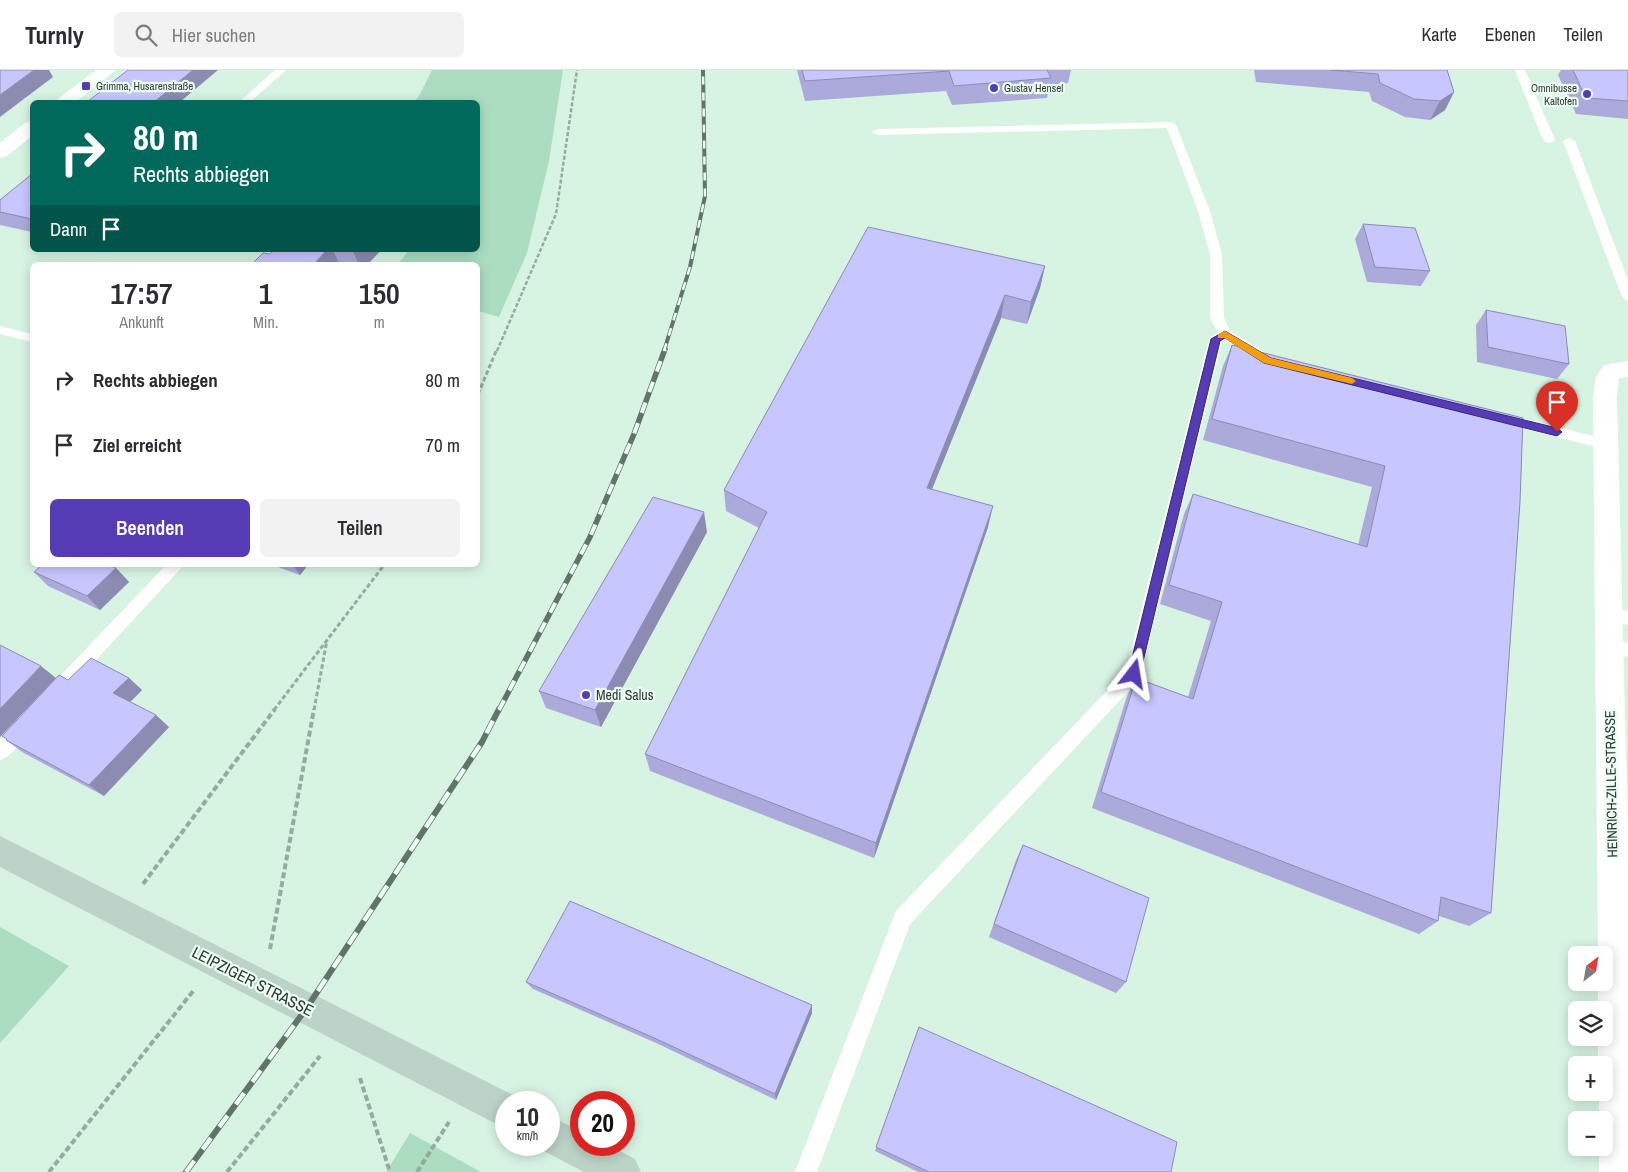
<!DOCTYPE html>
<html lang="de">
<meta charset="utf-8">
<style>
:root{--surface:#fff;--page:#f2f2f3;--text:#2b2b33;--muted:#7c7c81;--line:#e1e1e2;--accent:#553cb4}
body{margin:0;font-family:"Archivo Narrow",sans-serif;background:var(--page);color:var(--text);height:100vh;display:flex;flex-direction:column;font-size:19px;white-space:nowrap}
*{box-sizing:border-box;margin:0}
p{font-size:16px;color:var(--muted)}
.icon{flex:none;width:28px;height:28px;fill:none;stroke:currentColor;stroke-width:2;stroke-linecap:round;stroke-linejoin:round}
.map{position:relative;flex:1;overflow:hidden}
.drawer{position:absolute;left:30px;top:192px;width:450px;height:305px;display:flex;flex-direction:column;background:var(--surface);border-radius:8px;box-shadow:0 2px 12px #0003}
.drawer>*{flex:none}
.top-card{position:absolute;left:30px;top:30px;width:450px;height:152px;border-radius:8px;box-shadow:0 2px 12px #0003;background:#00695c;color:#fff;overflow:hidden}
.needle{width:32px;rotate:31deg}
.fabs{position:absolute;left:1568px;top:876px;display:grid;gap:10px}
.fabs a{display:grid;place-items:center;width:45px;height:45px;border-radius:8px;background:var(--surface);box-shadow:0 2px 12px #0003;font-size:25px}
.speed{position:absolute;left:495px;top:1021px;display:flex;gap:10px;font-size:25px;font-weight:700;text-align:center}
.speed>*{display:grid;place-content:center;width:65px;height:65px;border-radius:50%;background:var(--surface);box-shadow:0 2px 12px #0003;line-height:1}
.speed small{font-size:12px;font-weight:400}
.speed .limit{border:8px solid #d22;background:#fff;color:#111}
.pin{position:absolute;display:grid;place-items:center;width:42px;height:42px;color:#fff;margin:-51px -21px;border-radius:50% 50% 50% 0;rotate:-45deg;box-shadow:0 0 5px #0007}
.pin .icon{rotate:45deg}
.me{position:absolute;width:55px;margin:-28px;rotate:14deg;stroke-linejoin:round;filter:drop-shadow(0 0 4px #0008)}
.turn{display:flex;align-items:center;gap:18px;height:105px;padding:0 20px;font-size:22px}
.turn .icon{width:65px;height:65px;stroke-width:2.5}
.turn b{display:block;font-size:35px;line-height:42px}
.then{display:flex;align-items:center;height:48px;padding:0 20px;background:#0003;gap:10px;font-size:19px}
.eta{display:flex;justify-content:space-evenly;align-items:center;height:85px;text-align:center}
.eta b{font-size:30px;font-weight:600;line-height:35px}
.cta{display:flex;gap:10px;margin-top:auto;padding:10px 20px}
.cta a{flex:1;height:58px;border-radius:8px;background:var(--accent);color:#fff;font-size:20px;font-weight:600;line-height:58px;text-align:center}
.cta a+a{background:var(--page);color:var(--text)}
ul{padding:0;list-style:none}
li{display:flex;align-items:center;gap:15px;height:65px;padding:0 20px}
li div{flex:1}
li b{display:block;font-size:19px}
li em{font-style:normal}
header{display:flex;align-items:center;gap:30px;box-sizing:border-box;height:70px;padding:0 25px;background:var(--surface);border-bottom:1px solid var(--line)}
header strong{font-size:24px}
nav{display:flex;gap:28px;margin-inline-start:auto;font-size:18px}
.search{width:350px;height:45px;background:var(--page);display:flex;align-items:center;gap:12px;box-sizing:border-box;padding:0 18px;border-radius:8px;color:var(--muted);font-size:19px}
.map>svg:first-child{display:block}
</style>
<header>
<strong>Turnly</strong>
<div class="search"><svg class="icon" aria-label="search" viewBox="0 0 24 24"><circle cx="10" cy="10" r="6"/><path d="M15 15l6 6"/></svg>Hier suchen</div>
<nav><a>Karte</a><a>Ebenen</a><a>Teilen</a></nav>
</header>
<div class="map">
<svg width="1628" height="1102" viewBox="0 0 1628 1102">
<rect width="100%" height="100%" fill="#d7f4e3"/>
<path fill="#abdec1" d="M432,0H563L549,91L527,183L499,247L478,241V195H397L409,180H478V32H414L419,26Z
M0,857L69,896L0,973Z
M410,1063L481,1102H386Z"/>
<g fill="none" stroke-linecap="round" stroke-linejoin="round">
<path stroke="#94ab9d" stroke-width="2.5" stroke-dasharray="4 2" stroke-linecap="butt" d="M497,281L556,144L577,0"/>
<path stroke="#94ab9d" stroke-width="3" stroke-dasharray="4.5 2.5" stroke-linecap="butt" d="M478,324L497,279
M274,640L384,495
M314,640L327,570"/>
<path stroke="#94ab9d" stroke-width="4" stroke-dasharray="6 3" stroke-linecap="butt" d="M143,814L275,639
M270,879L314,639
M360,1008L390,1102
M49,1102L194,920
M227,1102L320,986
M417,1102L449,1052"/>
<path fill="#fff" fill-rule="evenodd" d="M275,0H286L250,32H239Z
M1515,0H1525L1555,70L1553,72L1549,73L1543,70Z
M1171,52L1176,55L1210,141L1222,185L1224,248L1230,261L1273,287L1275,290L1273,293H1263L1225,270L1222,271L1140,609L910,854L817,1102H795L896,841L1126,601L1209,269L1218,262L1210,248V185L1198,141L1167,58L878,65L872,62L878,59Z
M1569,68L1575,71L1628,210V231L1622,227L1563,71Z
M0,256L32,264V272L0,264Z
M1501,343L1605,369L1610,370L1612,374L1610,378L1605,379L1496,352L1494,348L1496,344Z
M166,495H184L58,631L52,633L46,631L43,626L46,621Z
M1608,536L1628,541V555L1602,548L1600,543L1602,538Z
M1609,568L1628,573V587L1603,580L1601,575L1603,570Z
M23,649L29,652L32,657C26,668 12,686 0,690V670L17,652Z"/>
<path fill="#fff" fill-rule="evenodd" d="M96,0H116L76,32H56L59,28Z
M32,51V66L7,86L0,88V73L25,53Z
M1628,291V307L1619,308L1617,327L1628,764V1102H1599V1078H1604V1050H1599V1022H1604V995H1598V968H1604V940H1598V912H1604V885H1598L1593,327L1596,307L1604,295Z"/>
<path fill="#bcd3c7" fill-rule="evenodd" d="M0,766L519,1028L521,1032H506V1059L0,797Z
M549,1046L581,1061V1075H608L635,1089L641,1102H584L536,1077L535,1075H549Z"/>
<g stroke="#627369" stroke-width="4">
<path id="rail-far2" d="M664,281L690,197L705,126L703,0"/>
</g>
<g stroke="#627369" stroke-width="5.5">
<path id="rail-far1" d="M499,640L590,467L634,364L665,279"/>
</g>
<g stroke="#627369" stroke-width="6">
<path id="rail" d="M186,1102L306,939L482,672L499,639"/>
</g>
<use href="#rail-far2" stroke="#edfef4" stroke-width="2.5" stroke-dasharray="8" stroke-linecap="butt"/>
<use href="#rail-far1" stroke="#edfef4" stroke-width="4" stroke-dasharray="11" stroke-linecap="butt"/>
<use href="#rail" stroke="#edfef4" stroke-width="4.5" stroke-dasharray="14" stroke-linecap="butt"/>
</g>
<path fill="#acaada" d="M797,0H1071L1068,13L1050,15L1047,28L952,35L946,21L805,31Z
M1254,0H1447L1454,22L1445,40L1430,50L1405,47L1372,31L1369,22L1256,12Z
M1561,0H1628V49L1576,44L1558,5Z
M32,104V162L0,155V130Z
M1363,154L1430,201L1421,216L1367,212L1355,169Z
M274,180H381L367,195H251L270,184Z
M1045,196L1040,218L1027,254L1001,248L932,419L988,457L874,788L650,701L645,684L759,458L726,441L724,420Z
M1486,240L1569,294L1557,309L1477,292L1476,255Z
M1232,275L1523,348L1491,843L1469,856L1439,846L1438,851L1419,864L1092,738L1127,626L1136,608L1188,627L1211,551L1160,534L1184,444L1193,424L1358,475L1372,417L1203,370L1223,296Z
M707,462L601,657L546,638L539,621Z
M272,495H308L300,505Z
M116,498L129,512L100,540L48,516L34,502Z
M129,608L142,620L130,632L169,657L104,726L22,682L6,670L7,669L2,666L68,610Z
M1023,775L1126,912L1116,923L989,867L1016,790Z
M526,912L812,935V943L776,1030L656,973L533,919Z
M919,957L1171,1102H918L875,1081Z"/>
<path fill="#8c8bb2" d="M34,0H49L53,7L0,47V25Z
M193,0H218L180,32H154Z
M1454,22L1445,40L1430,50L1440,31Z
M327,180H333L340,195H313Z
M354,180H381L367,195H359L353,181Z
M1045,196L1040,218L1027,254L1031,232Z
M1005,225L1001,248L924,439L927,418Z
M993,436L988,457L874,788L876,773Z
M704,442L707,462L601,657L595,640Z
M293,495H308L300,505Z
M116,498L129,512L100,540L87,526Z
M41,596L56,608L0,667V639Z
M129,608L142,620L127,635L113,623Z
M156,645L169,657L104,726L89,715Z
M812,935V943L776,1030L775,1024Z"/>
<path fill="#c8c6fe" stroke="#8c8bb2" d="M0,0H34L0,25Z
M128,0H193L154,32H87Z
M802,0H1047L1051,8L954,16L949,1L805,11Z
M1330,0H1447L1454,22L1440,31L1414,29L1380,13L1378,4Z
M1573,0H1628V31L1586,28Z
M32,104V149L0,142V130Z
M1363,154L1415,158L1430,201L1375,197Z
M868,157L1045,196L1031,232L1005,225L927,418L993,436L876,773L645,684L767,442L724,420Z
M274,180H327L313,195H251L263,183L270,184Z
M1486,240L1565,256L1569,294L1488,277Z
M1232,275L1523,348L1520,432L1491,843L1441,827L1438,851L1101,722L1136,608L1193,629L1222,532L1169,515L1193,424L1367,477L1385,396L1212,349Z
M653,427L704,442L595,640L539,621Z
M42,495H109L116,498L87,526L34,502Z
M0,575L41,596L0,639Z
M91,588L129,608L113,623L156,645L89,715L6,670L7,669L2,666L59,605L68,610Z
M1023,775L1149,828L1126,912L994,854Z
M570,831L812,935L775,1024L652,967L526,912Z
M919,957L1177,1072L1171,1102H929L876,1077Z"/>
<path fill="#553cb4" stroke="#372775" d="M1225,261L1271,288L1557,358L1562,362L1557,366L1264,293L1225,268L1220,271L1140,604L1139,607H1130L1128,604L1211,269Z"/>
<path fill="#f59e0b" d="M1225,261L1271,288L1352,308L1356,311L1352,314L1264,293L1224,268H1218V264Z"/>
<g fill="#553cb4" stroke="#edfef4" stroke-width="2">
<rect x="81" y="11" width="10" height="10" rx="2.5"/>
<circle cx="994" cy="18" r="5"/>
<circle cx="1587" cy="24" r="5"/>
<circle cx="586" cy="625" r="5"/>
</g>
<g text-anchor="middle" dominant-baseline="central" stroke-width="4.5" stroke-linejoin="round" paint-order="stroke">
<g font-size="11" fill="#2d3932" stroke="#edfef4" text-anchor="start">
<text x="96" y="16">Grimma, Husarenstraße</text>
<text x="1004" y="18">Gustav Hensel</text>
<text x="1577" y="18" text-anchor="end">Omnibusse<tspan x="1577" dy="13">Kaltofen</tspan></text>
</g>
<g font-size="14" fill="#2d3932" stroke="#edfef4" text-anchor="start">
<text x="596" y="625">Medi Salus</text>
</g>
<g font-size="14" fill="#2d3932" stroke="#edfef4">
<text transform="translate(1611 714) rotate(-91)">HEINRICH-ZILLE-STRASSE</text>
</g>
<g font-size="16" fill="#2d3932" stroke="#edfef4">
<text transform="translate(253 911) rotate(27)">LEIPZIGER STRASSE</text>
</g>
</g>
</svg>
<div class="fabs">
<a><svg class="needle" viewBox="-14 -14 28 28"><path d="M0-13l5 13h-10z" fill="#e53935"/><path d="M0 13l5-13h-10z" fill="#7c7c81"/></svg></a>
<a><svg class="icon" aria-label="layers" viewBox="0 0 24 24"><path d="M12 4l9 5-9 5-9-5zM3 14l9 5 9-5"/></svg></a>
<a>+</a>
<a>−</a>
</div>
<div class="speed"><div>10<small>km/h</small></div><div class="limit">20</div></div>
<div class="pin" style="left:1557px;top:362px;background:#d93025"><svg class="icon" aria-label="arrive" viewBox="0 0 24 24"><path d="M6 21V4h12l-3 4 3 4H6"/></svg></div>
<svg class="me" style="left:1134px;top:604px" viewBox="-20 -20 40 40"><path d="M0-17L14 15 0 8-14 15z" fill="#553cb4" stroke="#fff" stroke-width="4"/></svg>
<div class="top-card">
<div class="turn"><svg class="icon" aria-label="right" viewBox="0 0 24 24"><path d="M7 20v-9h11M14 6l5 5-5 5"/></svg><div><b>80 m</b>Rechts abbiegen</div></div>
<div class="then">Dann<svg class="icon" aria-label="arrive" viewBox="0 0 24 24"><path d="M6 21V4h12l-3 4 3 4H6"/></svg></div>
</div>
<section class="drawer">
<div class="eta">
<div><b>17:57</b><p>Ankunft</p></div>
<div><b>1</b><p>Min.</p></div>
<div><b>150</b><p>m</p></div>
</div>
<ul>
<li><svg class="icon" aria-label="right" viewBox="0 0 24 24"><path d="M7 20v-9h11M14 6l5 5-5 5"/></svg><div><b>Rechts abbiegen</b></div><em>80 m</em></li>
<li><svg class="icon" aria-label="arrive" viewBox="0 0 24 24"><path d="M6 21V4h12l-3 4 3 4H6"/></svg><div><b>Ziel erreicht</b></div><em>70 m</em></li>
</ul>
<div class="cta"><a>Beenden</a><a>Teilen</a></div>
</section>
</div>
